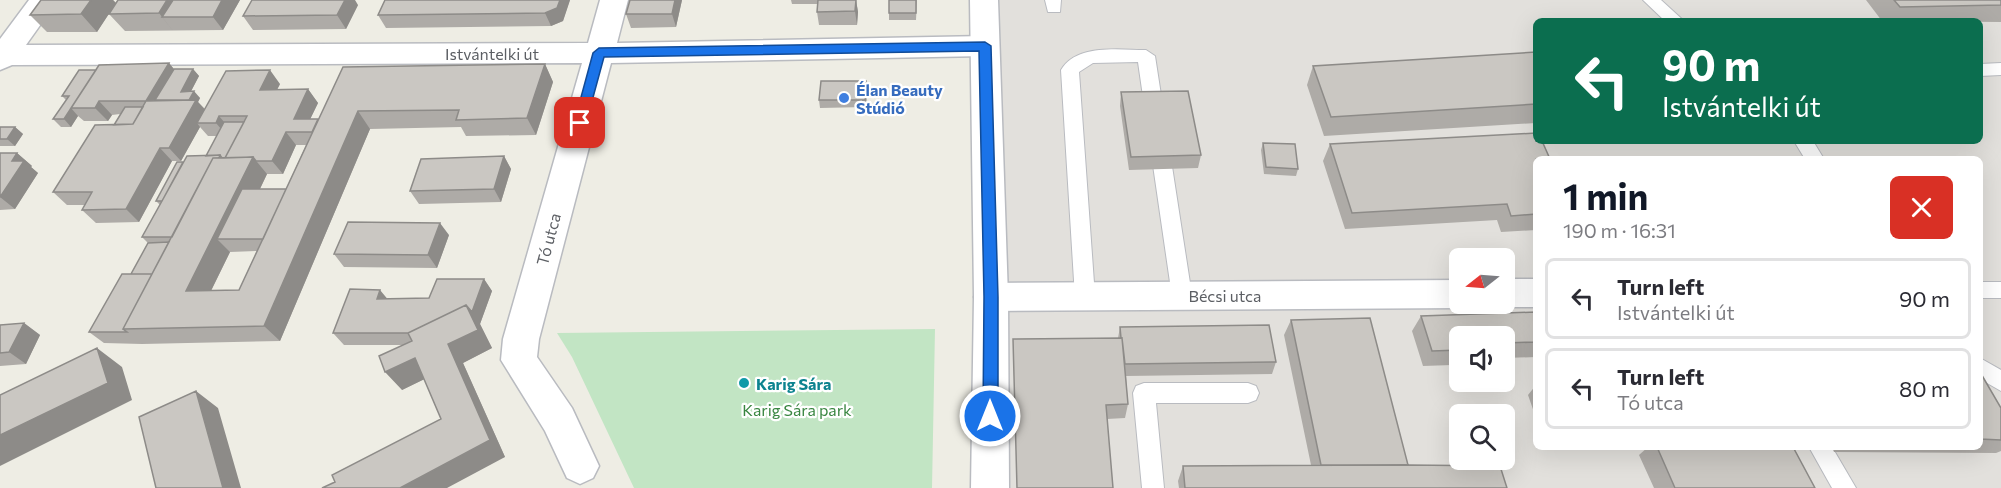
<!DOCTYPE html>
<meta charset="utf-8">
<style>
:root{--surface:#fff;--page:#f7f7f7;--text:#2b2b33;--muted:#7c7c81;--line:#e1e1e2;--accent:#111827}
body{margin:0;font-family:Commissioner,sans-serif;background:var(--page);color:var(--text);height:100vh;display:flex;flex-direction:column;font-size:22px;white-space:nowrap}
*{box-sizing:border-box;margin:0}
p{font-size:20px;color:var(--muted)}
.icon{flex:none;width:33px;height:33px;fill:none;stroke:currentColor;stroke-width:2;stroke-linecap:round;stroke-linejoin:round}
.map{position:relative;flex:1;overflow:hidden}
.details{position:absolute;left:1533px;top:156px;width:450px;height:294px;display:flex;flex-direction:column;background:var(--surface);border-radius:9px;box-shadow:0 6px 24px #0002}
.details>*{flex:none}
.hud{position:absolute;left:1533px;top:18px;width:450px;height:126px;border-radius:9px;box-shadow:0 6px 24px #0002;background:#0b6e4f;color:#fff;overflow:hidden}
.needle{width:39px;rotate:253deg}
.tools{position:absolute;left:1449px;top:248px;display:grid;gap:12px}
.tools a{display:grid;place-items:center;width:66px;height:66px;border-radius:9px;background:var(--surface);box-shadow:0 6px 24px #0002;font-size:30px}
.pin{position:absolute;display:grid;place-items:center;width:51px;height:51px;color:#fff;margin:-26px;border-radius:12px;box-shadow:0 3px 9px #0006}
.me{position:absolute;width:66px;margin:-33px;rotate:0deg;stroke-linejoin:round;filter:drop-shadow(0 0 4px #0008)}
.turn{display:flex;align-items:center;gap:21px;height:126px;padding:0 30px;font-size:27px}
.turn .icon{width:78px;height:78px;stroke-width:2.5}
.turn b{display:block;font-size:42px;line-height:51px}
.round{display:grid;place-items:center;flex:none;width:63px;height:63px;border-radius:9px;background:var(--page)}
.overview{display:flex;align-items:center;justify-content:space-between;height:102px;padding:0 30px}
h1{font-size:36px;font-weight:700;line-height:45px;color:var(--accent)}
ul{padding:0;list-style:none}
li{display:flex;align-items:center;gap:18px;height:81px;margin:0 12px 9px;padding:0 18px;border:3px solid var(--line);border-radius:9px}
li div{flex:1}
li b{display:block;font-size:22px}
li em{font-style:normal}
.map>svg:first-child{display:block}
</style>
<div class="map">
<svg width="2001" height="488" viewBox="0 0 2001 488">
<rect width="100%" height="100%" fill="#eeede4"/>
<path fill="#e2e0dc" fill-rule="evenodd" d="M996,0H2001V488H998ZM1536,21H1980V141H1536ZM1536,159H1980V447H1536ZM1460,258H1504V303H1460ZM1460,336H1504V381H1460ZM1460,414H1504V459H1460Z"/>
<path fill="#c2e5c4" d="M935,329L932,488H634L572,357L557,333Z"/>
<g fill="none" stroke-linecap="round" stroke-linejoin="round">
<g stroke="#b9bbc0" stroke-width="2">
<path id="service" d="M1045,0H1061L1060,12H1048Z
M1643,0H1661L1684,21H1665Z
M1146,50L1155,56L1192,296L1189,302L1182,304L1175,302L1172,296L1138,62L1093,63L1079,72L1095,297L1092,303L1085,305L1078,303L1075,297L1061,70C1077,43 1120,50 1146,50Z
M2001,63V75L1980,76V64Z
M1794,141H1813L1824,159H1805Z
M1980,282H2001V298H1980Z
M1980,358L2001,370V391L1980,379Z
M1144,383H1248L1256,386L1259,393L1256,400L1248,403H1156L1164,488H1142L1133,393L1136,386Z
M1809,447H1832L1856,488H1832Z"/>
</g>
<g stroke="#b9bbc0" stroke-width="3">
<path id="minor" d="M29,0H58L26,45L588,43L600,0H628L617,43L985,36L995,39L999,46L995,53L985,56L611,63L539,339L537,357L572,408L599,466L593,478L580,484L567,478L545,431L501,360L503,339L582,63L12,65L0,70V39Z
M1504,279H1536V307H1504L1492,303H1504Z
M1460,280V303H1473L1460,308L991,311L979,307L974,297L979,287L991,283Z"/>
</g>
<g stroke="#b9bbc0" stroke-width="3">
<path id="tertiary" d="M970,0H998L1008,297L1009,488H971L974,297Z"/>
</g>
<use href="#service" fill="#fff" fill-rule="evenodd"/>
<use href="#minor" fill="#fff" fill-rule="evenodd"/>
<use href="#tertiary" fill="#fff" fill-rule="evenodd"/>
</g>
<path fill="#aeaba7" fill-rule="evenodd" d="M41,0H113L116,3L97,32H47L30,15Z
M240,0L223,30L125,31L109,14Z
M385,0H570L563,21L551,26L386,28L378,15Z
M682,0L676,27L631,28L626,14Z
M791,0H856L858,12L857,25H819L817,12L818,4H792Z
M889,0H917L916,20H889Z
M1866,0H2001V22L1882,21Z
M358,5L346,29L253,30L243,16Z
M1536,52V123L1324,136L1307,85L1313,66Z
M169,63L174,69H193L199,76L191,91L200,98L198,102L205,109L280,84L277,90L308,89L318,103L310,119H318L545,64L553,82L536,135L466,136L461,127L370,129L280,341L142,344L104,343L89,332L131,274L148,243L142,237L160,205L156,201L183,162L206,156L217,136H208L200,127L181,161H172L139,222L96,223L82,210L85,205H67L53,192L114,125L120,114L112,115L108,121H84L78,116L71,127H61L53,119L66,100L62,96L96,70ZM296,145H306L286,189H260L267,174H283ZM257,251L239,290L211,291L230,252Z
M867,88L866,107L820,108L819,100Z
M1121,92L1201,155L1198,168L1129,170L1120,106Z
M0,127H15L23,134L15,146H0Z
M1263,143L1298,169L1296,176L1264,174L1261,150Z
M1330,144L1536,159V230L1501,232L1497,220L1345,229L1323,161Z
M0,153H17L32,166L31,167L38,173L15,209L0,210Z
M504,156L511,169L501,202L419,204L410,191Z
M449,235L437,268L344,267L334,254Z
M484,279L492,291L480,324L492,348L463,363L505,457L335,482L441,419L424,379L402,390L403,345H344L333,333L388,299L429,298Z
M1536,312V357L1504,358V336H1460V381H1502L1497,388L1460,390L1452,365L1423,366L1412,331L1421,316Z
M1291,320L1408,465L1507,488H1179L1178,481L1183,466L1311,465L1284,335Z
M24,323L40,335L26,364L0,366V325Z
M1120,327L1276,362L1272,374L1126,376L1128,404L1125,418L1107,419L1113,488H1017L1013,339L1118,338Z
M1980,372L2001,408V451L1996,453L1834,452L1832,447H1980Z
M1536,385V418L1528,395Z
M1648,447H1793L1815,488H1654L1639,455Z"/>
<path fill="#8d8b88" d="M91,0H113L116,3L97,32L81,14Z
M167,0H192L162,17L173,31L159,13Z
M222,0H240L223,30L213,17Z
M344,0H355L358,5L346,29L337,15Z
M560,0H570L563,21L551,26L545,13Z
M675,0H682L676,27L672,14Z
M856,0L858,12L857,25L855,11Z
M169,63L180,77L163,106L146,101Z
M545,64L553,82L536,135L527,118Z
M193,69L199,76L187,99L181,92Z
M270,70L280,84L270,103L260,90Z
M866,81L867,88L866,107L865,100Z
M308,89L318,103L304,132L294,119Z
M194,91L200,98L198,102L208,113L197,123L200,127L181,161L169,148L185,106Z
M99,101L112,115L108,121L95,108Z
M71,108L78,116L71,127L64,119Z
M358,111L370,129L280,341L264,326Z
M219,116L230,129L227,136L216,123Z
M15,127L23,134L15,146L7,139Z
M286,132L296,145L283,174L272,161Z
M160,148L172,161L139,222L126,209Z
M17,153L32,166L31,167L38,173L15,209L0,197L12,161Z
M504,156L511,169L501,202L494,189Z
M253,157L267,174L236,239H217L230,252L203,307L186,291Z
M440,223L449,235L437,268L428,255Z
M484,279L492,291L480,324L492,348L463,363L505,457L447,488H400L490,440L448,344L466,305Z
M380,290L390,302L377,299Z
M24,323L40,335L26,364L9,352Z
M97,348L122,367L132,400L0,466V435Z
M415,358L431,376L402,390L385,372Z
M196,391L218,408L241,488H223Z"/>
<path fill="#cac7c2" stroke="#8d8b88" stroke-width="1.5" d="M41,0H91L81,14L30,15Z
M118,0H167L159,13L109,14Z
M173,0H222L213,17H162Z
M252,0H345L337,15L243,16Z
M385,0H560L557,8L545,13L378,15Z
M630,0H675L672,14H626Z
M818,0H856L855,11L817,12Z
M889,0H916V13H889Z
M1894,0H2001V5L1900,7Z
M1536,52V104L1331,117L1313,66Z
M169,63L146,101H99L95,108H71L99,65Z
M545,64L527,118L456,120L459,110L358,111L264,326L123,329L213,158L253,157L186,291L239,290L343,67Z
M174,69H193L181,92L194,91L189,100H155Z
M79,70H96L64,119H53L69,96H62Z
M270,70L260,90L308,89L294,119H318L312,132H286L272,161H256L253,157L225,158L247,116H219L216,123H197L226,71Z
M821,81H866L865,100H819Z
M1188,91L1201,155L1131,157L1121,92Z
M196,100L169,148H160L126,209L82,210L92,192H53L95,125L133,124L146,101Z
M125,107H143L133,124L114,125Z
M224,122H244L225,158H222L220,155L206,156Z
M0,127H15L7,139H0Z
M1536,133V141H1542L1550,159H1536V214L1511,216L1507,204L1352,213L1330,144Z
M1263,143L1295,144L1298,169L1266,167Z
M0,153H17L12,161H24L0,197Z
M220,155L219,158H213L172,237H142L187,156Z
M504,156L494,189L410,191L421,159Z
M177,162H183L162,201H156Z
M242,189H286L263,239H217Z
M348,222L440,223L428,255L334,254Z
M169,242L152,274H131L148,243Z
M122,274H152L123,329L127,332H89Z
M437,279H484L472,312L466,305L408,333H333L350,289L380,290L377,299L429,298Z
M466,305L478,330L448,344L490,440L400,488H322L335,482L332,475L441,419L415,358L385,372L379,356L412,341L408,333Z
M1536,312V342L1504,343V336H1460V350L1432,351L1421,316Z
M1370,318L1408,465H1321L1291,320Z
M24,323L9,352L0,353V325Z
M1269,325L1276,362L1125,364L1122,338H1121L1120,327Z
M1122,338L1128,404L1106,405L1113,488H1017L1013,339Z
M97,348L108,383L0,435V395Z
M1504,365L1508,374H1504Z
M1980,372L2001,408V440L1980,439Z
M196,391L223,488H156L139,417Z
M1657,447H1793L1815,488H1675Z
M1410,465L1500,466L1507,488H1185L1183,466Z"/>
<path fill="#1a73e8" stroke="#114b97" stroke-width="1.5" d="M985,42L991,46L998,297V416L996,421L990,423L985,421L983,416L984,297L979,51L604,57L586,123L580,128L574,123L593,53L599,48Z"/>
<circle fill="#3f7fe0" stroke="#fff" stroke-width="2" cx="844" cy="98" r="6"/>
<circle fill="#0f9aa8" stroke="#fff" stroke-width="2" cx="744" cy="383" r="6"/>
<g text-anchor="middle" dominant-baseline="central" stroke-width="4.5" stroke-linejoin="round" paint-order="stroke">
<g font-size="16" fill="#5c5f64" stroke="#fff">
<text x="492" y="53">Istvántelki út</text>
<text transform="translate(548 239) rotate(-75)">Tó utca</text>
<text x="1225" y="295">Bécsi utca</text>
</g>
<g font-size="16" font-weight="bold" fill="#366cbe" stroke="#fff" text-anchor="start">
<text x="856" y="89">Élan Beauty<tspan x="856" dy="18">Stúdió</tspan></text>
</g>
<g font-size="16" font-weight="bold" fill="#0d838f" stroke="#fff" text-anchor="start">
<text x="756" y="383">Karig Sára</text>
</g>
<g font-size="16" fill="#398641" stroke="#fff">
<text x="797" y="409">Karig Sára park</text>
</g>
</g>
</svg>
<div class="tools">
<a><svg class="needle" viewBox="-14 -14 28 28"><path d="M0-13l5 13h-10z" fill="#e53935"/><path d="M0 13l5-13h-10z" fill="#7c7c81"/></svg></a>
<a><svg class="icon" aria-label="sound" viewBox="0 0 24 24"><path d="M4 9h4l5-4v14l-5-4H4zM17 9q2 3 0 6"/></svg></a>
<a><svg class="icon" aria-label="search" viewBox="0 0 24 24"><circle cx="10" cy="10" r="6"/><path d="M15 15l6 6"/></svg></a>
</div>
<div class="pin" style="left:580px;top:123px;background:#d93025"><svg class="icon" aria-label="arrive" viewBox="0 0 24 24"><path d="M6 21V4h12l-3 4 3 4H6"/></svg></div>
<svg class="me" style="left:990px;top:416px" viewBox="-20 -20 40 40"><circle r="17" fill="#1a73e8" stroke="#fff" stroke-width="3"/><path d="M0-11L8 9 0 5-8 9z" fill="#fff"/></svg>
<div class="hud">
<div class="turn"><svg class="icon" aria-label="left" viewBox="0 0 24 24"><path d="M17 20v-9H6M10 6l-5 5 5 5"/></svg><div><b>90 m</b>Istvántelki út</div></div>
</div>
<section class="details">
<div class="overview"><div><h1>1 min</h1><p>190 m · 16:31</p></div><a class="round" style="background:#d93025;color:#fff"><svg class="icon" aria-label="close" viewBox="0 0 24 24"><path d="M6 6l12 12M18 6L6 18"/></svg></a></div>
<ul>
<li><svg class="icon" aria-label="left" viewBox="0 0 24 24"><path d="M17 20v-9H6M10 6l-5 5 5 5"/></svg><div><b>Turn left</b><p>Istvántelki út</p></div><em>90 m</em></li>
<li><svg class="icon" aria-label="left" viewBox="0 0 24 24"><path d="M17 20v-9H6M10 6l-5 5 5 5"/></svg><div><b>Turn left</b><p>Tó utca</p></div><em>80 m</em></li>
</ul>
</section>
</div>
